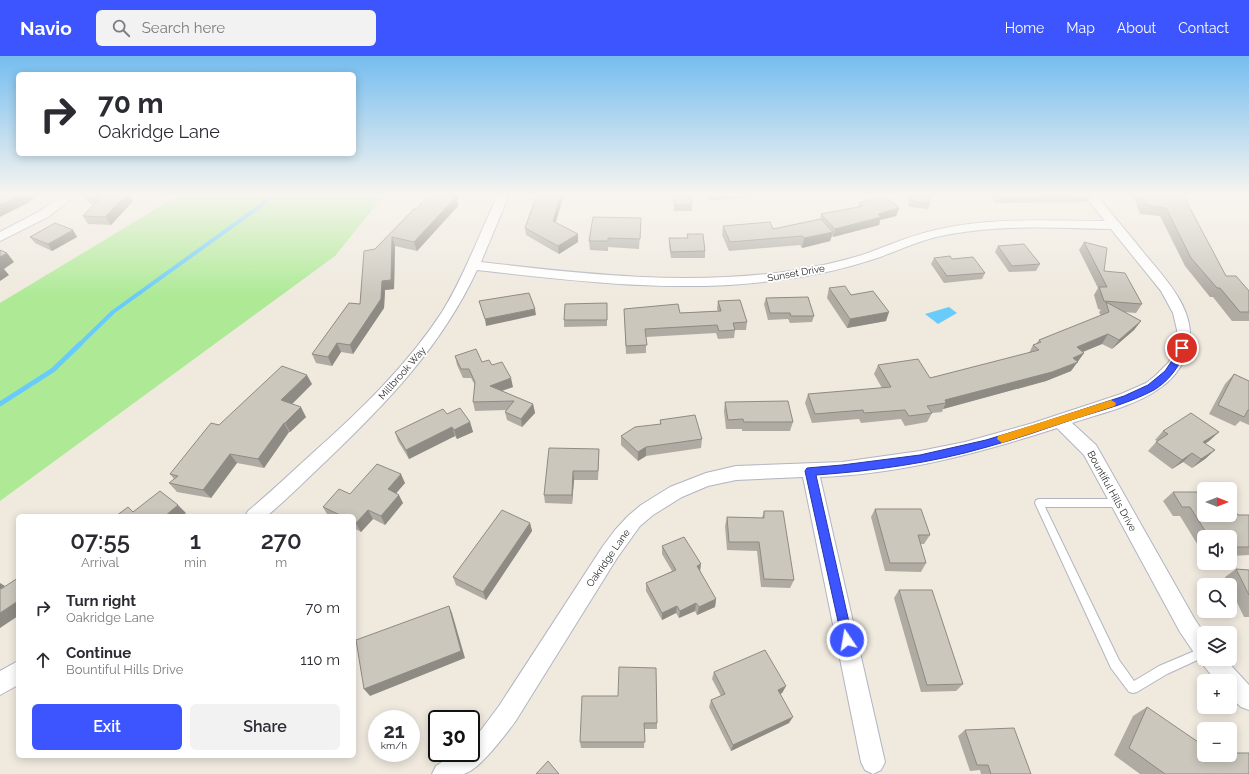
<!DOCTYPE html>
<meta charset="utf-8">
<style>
:root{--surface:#fff;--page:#f2f2f3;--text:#2b2b33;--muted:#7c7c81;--accent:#3c55ff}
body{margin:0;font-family:Raleway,sans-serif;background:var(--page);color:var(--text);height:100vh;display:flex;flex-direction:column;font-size:15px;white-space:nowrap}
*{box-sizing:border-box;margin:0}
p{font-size:13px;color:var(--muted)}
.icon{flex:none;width:22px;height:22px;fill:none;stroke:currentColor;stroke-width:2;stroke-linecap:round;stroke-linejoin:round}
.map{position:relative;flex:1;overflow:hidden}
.side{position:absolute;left:16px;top:458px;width:340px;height:244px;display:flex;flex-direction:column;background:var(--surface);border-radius:6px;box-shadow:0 2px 10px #0003}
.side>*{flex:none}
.guide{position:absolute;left:16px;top:16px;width:340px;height:84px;border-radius:6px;box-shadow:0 2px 10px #0003;background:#fff;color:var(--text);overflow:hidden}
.needle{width:26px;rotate:90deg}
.tools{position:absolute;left:1197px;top:426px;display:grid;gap:8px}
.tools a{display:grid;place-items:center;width:40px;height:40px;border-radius:6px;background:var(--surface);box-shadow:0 2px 10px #0003;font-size:20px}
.speed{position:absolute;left:368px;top:654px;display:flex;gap:8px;font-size:20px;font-weight:700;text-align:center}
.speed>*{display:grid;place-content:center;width:52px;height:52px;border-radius:50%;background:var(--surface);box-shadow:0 2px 10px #0003;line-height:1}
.speed small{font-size:10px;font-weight:400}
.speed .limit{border:2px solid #111;border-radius:6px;background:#fff;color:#111}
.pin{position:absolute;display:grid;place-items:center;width:34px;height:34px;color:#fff;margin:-17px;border:2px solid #fff;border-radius:50%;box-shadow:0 1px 4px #0007}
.me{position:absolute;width:44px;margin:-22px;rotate:348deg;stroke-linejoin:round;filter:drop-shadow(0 0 3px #0008)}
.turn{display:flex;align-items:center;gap:14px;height:84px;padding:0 16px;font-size:18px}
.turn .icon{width:52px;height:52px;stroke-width:2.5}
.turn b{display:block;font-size:28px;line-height:34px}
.eta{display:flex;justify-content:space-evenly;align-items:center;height:68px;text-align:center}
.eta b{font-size:24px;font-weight:600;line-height:28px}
.action{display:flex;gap:8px;margin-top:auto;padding:8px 16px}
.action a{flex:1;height:46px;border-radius:6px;background:var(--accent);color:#fff;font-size:16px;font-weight:600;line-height:46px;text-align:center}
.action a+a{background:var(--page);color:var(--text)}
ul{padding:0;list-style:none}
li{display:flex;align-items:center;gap:12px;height:52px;padding:0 16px}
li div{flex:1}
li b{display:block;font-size:15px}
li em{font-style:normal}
header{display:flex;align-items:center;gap:24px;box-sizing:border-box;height:56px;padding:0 20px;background:var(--accent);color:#fff}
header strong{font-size:19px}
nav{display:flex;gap:22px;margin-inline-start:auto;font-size:14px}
.search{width:280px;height:36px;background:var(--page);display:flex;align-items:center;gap:10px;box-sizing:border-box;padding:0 14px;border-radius:6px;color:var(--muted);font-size:15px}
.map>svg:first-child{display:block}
</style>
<header>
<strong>Navio</strong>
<div class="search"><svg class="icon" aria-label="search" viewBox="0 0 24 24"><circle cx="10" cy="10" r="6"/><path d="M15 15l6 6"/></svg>Search here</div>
<nav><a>Home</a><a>Map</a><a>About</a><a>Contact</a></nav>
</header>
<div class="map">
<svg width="1249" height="718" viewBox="0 0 1249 718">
<rect width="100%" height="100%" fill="#efe9de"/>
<path fill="#aeea96" d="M179,139H384L335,200L0,445V247Z"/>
<path fill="#69cbfa" d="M949,251L957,257L938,268L925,258Z"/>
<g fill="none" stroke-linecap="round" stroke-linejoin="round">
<path stroke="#69cbfa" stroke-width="4" d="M79,289L113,256L263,148L273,139"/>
<path stroke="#69cbfa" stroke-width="5" d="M0,348L53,314L80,288"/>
<g stroke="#b2b4c1" stroke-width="2">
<path id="service" d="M1039,443H1119L1122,444L1123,447L1122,450L1119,451H1045L1119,604L1134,625L1159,610L1204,591V601L1167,618L1137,636L1133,637L1129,636L1111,612L1035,447L1036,444Z"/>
</g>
<g stroke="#b2b4c1" stroke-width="2">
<path id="minor" d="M63,139H76L48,161L0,185V176L40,155Z
M498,139H509L481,206C584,218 687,230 791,215C815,211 839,206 862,199C888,190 913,178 940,173C995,161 1050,165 1105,165L1084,139H1096C1112,158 1128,177 1144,197C1168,226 1202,260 1186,300C1180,314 1170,326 1157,334C1134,350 1099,358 1072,367L1096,389L1194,562L1204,577V603H1225L1249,629V654L1241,651L1230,641V625H1216L1204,610L1201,603L1197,601L1180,576L1084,399L1057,372C980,397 901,418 820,421L885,706L881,714L873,718L865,714L861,706L803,421L736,424L708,430L682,441L653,459L640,470L617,502L515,666C505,679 479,715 463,718C454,718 442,718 432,718L436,710L455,697H471V683L481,674L499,650L603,490L615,474L628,460L641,449L670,431L706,417L736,410L842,406L920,395L965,386L1033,367L1121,338L1146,327L1155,320L1169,306L1175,292L1177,274L1173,257L1161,235L1111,173C1054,172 997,168 941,180C916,185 894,197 871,204C841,214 810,220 779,224C678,238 578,225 477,214C441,291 386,348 325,406C306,424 287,443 267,460H245L248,455C271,436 293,415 316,394C362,353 408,308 442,256C465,219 479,178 498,139Z
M18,605V629L0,639V615Z"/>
</g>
<use href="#service" fill="#fff" fill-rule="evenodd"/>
<use href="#minor" fill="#fff" fill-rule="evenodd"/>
</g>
<path fill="#afaba3" d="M86,139H132L130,141L133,145L111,169L88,168L83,160L95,148H90L84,140Z
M673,139H691L692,149V155H674Z
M706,139H748L747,141L709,145Z
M908,139H929L930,147L928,153L909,151Z
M990,139H1090V140L1087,146L996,147Z
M1133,139H1183L1226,220L1249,235V265H1232L1213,241H1210L1185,210L1160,160L1140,158Z
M457,144L458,150L417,195L395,190L394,233L385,234L384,252L353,298L341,296L332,310L316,307L312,298L360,248L375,193L416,153Z
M859,147L899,152L896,160L880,164L879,169L833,181L832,180L830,185L802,192L800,189L729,195L722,179L723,170L773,173L820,163L821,158L858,151Z
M641,162L639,193L608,191V195L590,194L589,185Z
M525,172L578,178V186L559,198L526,179Z
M73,174L77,181L52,195L35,187L30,181Z
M687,178L705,195V202H671L669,189V182H687Z
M1084,186L1104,215L1142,248L1136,257L1123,256L1141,265L1134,274L1112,293L1102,288L1083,296L1084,297L1071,315L1046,325L943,353L942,356L932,357L927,366L905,370L901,363L861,367L859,363L812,367L805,347L808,338L882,332L874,318L878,309L930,322L1029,297L1033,289L1036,288L1039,284L1101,260L1099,256L1101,254L1098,253L1094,239L1098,232L1079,194Z
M998,190L1040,208L1036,215L1009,216L995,196Z
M934,202L952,203L985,217L982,223L944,227L931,208Z
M829,232L851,239L886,265L847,272L827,242Z
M766,242L814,260L812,266L790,267L788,263L768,264L764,248Z
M718,245L747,266L746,274H735L734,282L718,283L716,277L646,281V297L626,298L624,253L680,257L718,255L717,253Z
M607,247V270L564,271V264Z
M455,300L482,306L492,309L513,331L502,335L533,348L535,357L522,371L507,364L505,356L506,354L475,355L473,346L475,329L471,322H463L457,309Z
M1234,318L1249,325V369L1240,365L1235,370L1209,358L1225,328Z
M312,328L292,348L306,361L290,376H289L264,412L237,407L211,442L177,436L169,427L174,423L170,418L219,369Z
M725,346L793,366L790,375H742V373H726L724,355Z
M447,358L470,366L473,376L457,383L455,380L409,403L398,385L395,376Z
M660,364L702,383L701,392L646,400L638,405L621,389V380L660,368Z
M1163,375L1219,376L1209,385L1205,388L1215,394L1205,403L1192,412L1183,406L1172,413L1148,395L1157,385L1155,384Z
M599,393V402L598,424H574L572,448L545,447L544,439Z
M405,427L396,437L403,447L385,469L373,463L361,476L354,472V460H328L323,451L350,438Z
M1173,436L1238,459H1249V499L1230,500V481H1204V499L1180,460H1173L1163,445Z
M875,453L930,479L924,488H920L926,507L921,516L885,515L871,461Z
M764,455L794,524L790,532L761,531L757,495L727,494L725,470L727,461L762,462Z
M530,467L532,475L486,544L456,529L453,521Z
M662,490L700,515L716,543L715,551L697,559L695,555L679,562L676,557L662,564L646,535V527L672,515L662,498Z
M1236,513L1249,514V561H1244L1230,532V529H1229L1225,521Z
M899,534L963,628L956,635L921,636L894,542Z
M714,616L786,630L782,637L780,638L789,667L731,695L709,651L711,644L721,640L712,623Z
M618,640L657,667V673H645L644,692H581L580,686Z
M1147,651L1204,699L1249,718H1140L1114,699L1133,660Z
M965,674L1031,718H981L980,714L970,715L958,680Z"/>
<path fill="#8e8b84" d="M20,139H38L30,146L0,161V149Z
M123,139H132L130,141L133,145L111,169L105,161Z
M453,139H460L457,144L458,150L417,195L414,186Z
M561,139H564L554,172L553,165Z
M899,152L896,160L880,164L879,169L833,181L835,173L878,158Z
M73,174L77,181L52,195L48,188Z
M833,176L830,185L802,192L804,182Z
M578,178V186L559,198L558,190Z
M392,181L395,190L394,233L385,234L384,252L353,298L350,289L382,225Z
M7,197L14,206L4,213L9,219L0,225V201Z
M535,253L536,259L486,270L485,263Z
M889,256L886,265L847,272L850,263Z
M1141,265L1134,274L1112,293L1119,284Z
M1108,278L1102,288L1070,301L1077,291Z
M337,287L341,296L332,310L328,301Z
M1084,297L1071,315L1046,325L943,353L946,347L945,344L1073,302Z
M307,319L312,328L287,353L281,344Z
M511,322L513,331L492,338L490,330Z
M533,348L535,357L522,371L521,363Z
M301,351L306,361L290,376L285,367Z
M470,366L473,376L457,383L454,374Z
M284,367L289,376L264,412L258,403Z
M452,371L455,380L409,403L406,394Z
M1219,376L1209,385L1194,395L1203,386Z
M646,391V400L638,405V396Z
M1215,394L1205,403L1192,412L1201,403Z
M1192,397L1183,406L1172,413L1182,404Z
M230,398L237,407L211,442L203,434Z
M573,415L574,424L572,448V439Z
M401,418L405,427L392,442L388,433Z
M399,439L403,447L385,469L381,460Z
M178,449L186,457L182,460H165Z
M368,454L373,463L361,476L356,467Z
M530,467L532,475L486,544L483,536Z
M701,508L700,516L697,510Z
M0,527L5,530L1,533L0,532Z
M716,543L715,551L697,559L699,551Z
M18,545V560L0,572V557Z
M696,547L695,555L679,562L680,555Z
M449,550L452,557L465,602L370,640L364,633Z
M677,550L676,557L662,564V557Z
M786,630L782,637L774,641L778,634Z
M793,661L789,667L731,695L733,689Z"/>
<path fill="#cbc7bd" stroke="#8e8b84" d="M0,139H20L0,149Z
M86,139H126L105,161L83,160L102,140H84Z
M429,139H453L451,141H456L414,186L392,181L391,224L382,225L381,243L350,289L337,287L328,301L312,298L349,247L360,248L364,195L375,193L414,153H416Z
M537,139H561L553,165L578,178L558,190L525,172Z
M674,139H691L692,149H675Z
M911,139H929L930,147L912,145Z
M997,139H1090V140L999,141Z
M1141,139H1183L1226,220H1236L1249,235V256H1240L1220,232H1217L1191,202L1166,152L1146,149Z
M884,140L899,152L878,158L881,161L835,173L821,158L863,150L859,147Z
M593,161L641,162L640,183L608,182V185H589Z
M821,163L833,176L804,182L802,180L730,186L723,170L770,166L773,173Z
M55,167L73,174L48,188L30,181Z
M687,178H703L705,195L671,196L669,182H688Z
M1084,186L1107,192L1104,215L1125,217L1142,248L1104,245L1099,231H1107Z
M1024,188L1040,208L1012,210L998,190Z
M0,194L7,197L0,201Z
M950,200L952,203L973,201L985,217L947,220L934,202Z
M845,230L851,239L873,235L889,256L850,263L829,232Z
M529,237L535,253L485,263L479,245Z
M808,241L814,260H791L790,257H770L766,242Z
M740,244L747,266L733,267L735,274L719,275L717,269L645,273L647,289L626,290L624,253L678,248L680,257L721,255L718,245Z
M1106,246L1141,265L1119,284L1108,278L1077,291L1084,297L1073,302L1078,306L1052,316L945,344L946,347L927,350L932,357L909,360L905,354L864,357L863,354L815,358L808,338L891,331L878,309L918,303L930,322L1039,294L1033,289L1041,286L1039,284L1109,256Z
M607,247V264H564L565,248Z
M476,293L482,306L489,304L492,309L502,306L511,322L490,330L533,348L521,363L505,356L514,345L473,346L475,326L469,313H461L455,300Z
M282,310L307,319L281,344L301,351L285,367H284L258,403L230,398L203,434L169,427L178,420L170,418L211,367L219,369Z
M1234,318L1249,325V355L1248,354L1244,361L1218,349Z
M788,345L793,366H744L743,363L728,364L725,346Z
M460,352L470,366L454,374L452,371L406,394L395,376L443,353L447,358Z
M1191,357L1219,376L1203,386L1215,394L1201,403L1192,397L1182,404L1156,386L1168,378L1163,375Z
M695,359L702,383L646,391L638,396L621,380L635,371L661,368L660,364Z
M549,392L599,393L598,415H573L572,439H544Z
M377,408L401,418L388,433L399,439L381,460L368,454L356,467L354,466V460H342L323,451L339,433L350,438Z
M160,435L178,449L165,460H154L153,459L151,460H116L128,451L133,456Z
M1173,436H1204V459H1230V448L1238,459H1249V491H1230V481H1209L1190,451H1182Z
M875,453H921L930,479H918L926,507H890Z
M502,454L530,467L483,536L453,521Z
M764,455H783L794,524L764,523L759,486H729L727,461L764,462Z
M684,481L701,508L697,510L716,543L699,551L696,547L680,555L677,550L662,557L646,527L676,514L662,490Z
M1236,513L1249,514V539Z
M18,522V545L0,557V532L1,533Z
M899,534H932L963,628L927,629Z
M449,550L461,595L364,633L356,584Z
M765,594L786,630L778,634L793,661L733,689L711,644L725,638L714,616Z
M619,611L656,612L657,667H644L645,686H580L582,640H618Z
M1147,651L1204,690V699H1230V697H1249V718H1165L1129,692Z
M1014,672L1031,718H991L988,709H977L965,674Z
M548,705L559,718H536Z"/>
<linearGradient id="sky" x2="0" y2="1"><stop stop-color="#75bdef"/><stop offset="0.58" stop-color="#f8f5f0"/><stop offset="1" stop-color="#f8f5f0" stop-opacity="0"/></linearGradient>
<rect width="1249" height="239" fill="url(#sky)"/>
<path fill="#3c55ff" stroke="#2737a6" d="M1182,289L1186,292C1181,309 1169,325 1154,334C1130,347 1102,354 1077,362C1047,372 1017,383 987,391C932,407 873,415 816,419L853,584L851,588L847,590L843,588L805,415L807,412L842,409L920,399L986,384L1032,370L1124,340L1148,329L1165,315L1175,300L1179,290Z"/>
<path fill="#f59e0b" d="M1111,344L1116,347L1115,350L1002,387L997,383L998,380Z"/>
<g text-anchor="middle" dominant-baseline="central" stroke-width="3.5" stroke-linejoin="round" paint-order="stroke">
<g font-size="10" fill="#2d2d2d" stroke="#fff">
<text transform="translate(796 217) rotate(-10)">Sunset Drive</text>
<text transform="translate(402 317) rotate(-49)">Millbrook Way</text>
<text transform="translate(1112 435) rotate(61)">Bountiful Hills Drive</text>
<text transform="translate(608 502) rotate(-55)">Oakridge Lane</text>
</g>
</g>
</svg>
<div class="tools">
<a><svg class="needle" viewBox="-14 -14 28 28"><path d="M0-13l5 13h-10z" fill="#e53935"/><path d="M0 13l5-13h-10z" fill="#7c7c81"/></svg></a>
<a><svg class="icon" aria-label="sound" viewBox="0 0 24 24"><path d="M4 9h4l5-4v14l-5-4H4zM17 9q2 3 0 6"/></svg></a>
<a><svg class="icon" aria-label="search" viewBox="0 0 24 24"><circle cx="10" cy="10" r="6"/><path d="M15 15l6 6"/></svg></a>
<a><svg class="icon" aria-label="layers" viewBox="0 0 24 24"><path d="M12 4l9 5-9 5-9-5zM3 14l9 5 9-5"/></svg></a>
<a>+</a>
<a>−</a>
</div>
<div class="speed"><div>21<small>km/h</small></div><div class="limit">30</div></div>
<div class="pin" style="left:1182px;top:292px;background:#d93025"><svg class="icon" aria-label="arrive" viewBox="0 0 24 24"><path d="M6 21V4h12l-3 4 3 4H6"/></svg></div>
<svg class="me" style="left:847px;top:584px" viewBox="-20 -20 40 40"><circle r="17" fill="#3c55ff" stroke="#fff" stroke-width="3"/><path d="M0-11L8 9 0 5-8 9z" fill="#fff"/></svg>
<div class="guide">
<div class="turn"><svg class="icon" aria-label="right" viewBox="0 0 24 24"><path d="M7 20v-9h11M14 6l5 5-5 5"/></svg><div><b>70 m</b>Oakridge Lane</div></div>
</div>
<section class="side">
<div class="eta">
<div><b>07:55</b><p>Arrival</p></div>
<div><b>1</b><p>min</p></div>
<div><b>270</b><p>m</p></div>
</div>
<ul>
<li><svg class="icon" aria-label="right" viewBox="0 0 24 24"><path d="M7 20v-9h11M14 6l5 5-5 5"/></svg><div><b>Turn right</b><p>Oakridge Lane</p></div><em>70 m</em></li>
<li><svg class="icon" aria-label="ahead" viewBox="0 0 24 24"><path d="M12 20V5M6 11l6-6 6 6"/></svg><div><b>Continue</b><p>Bountiful Hills Drive</p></div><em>110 m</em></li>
</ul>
<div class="action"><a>Exit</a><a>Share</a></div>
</section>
</div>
